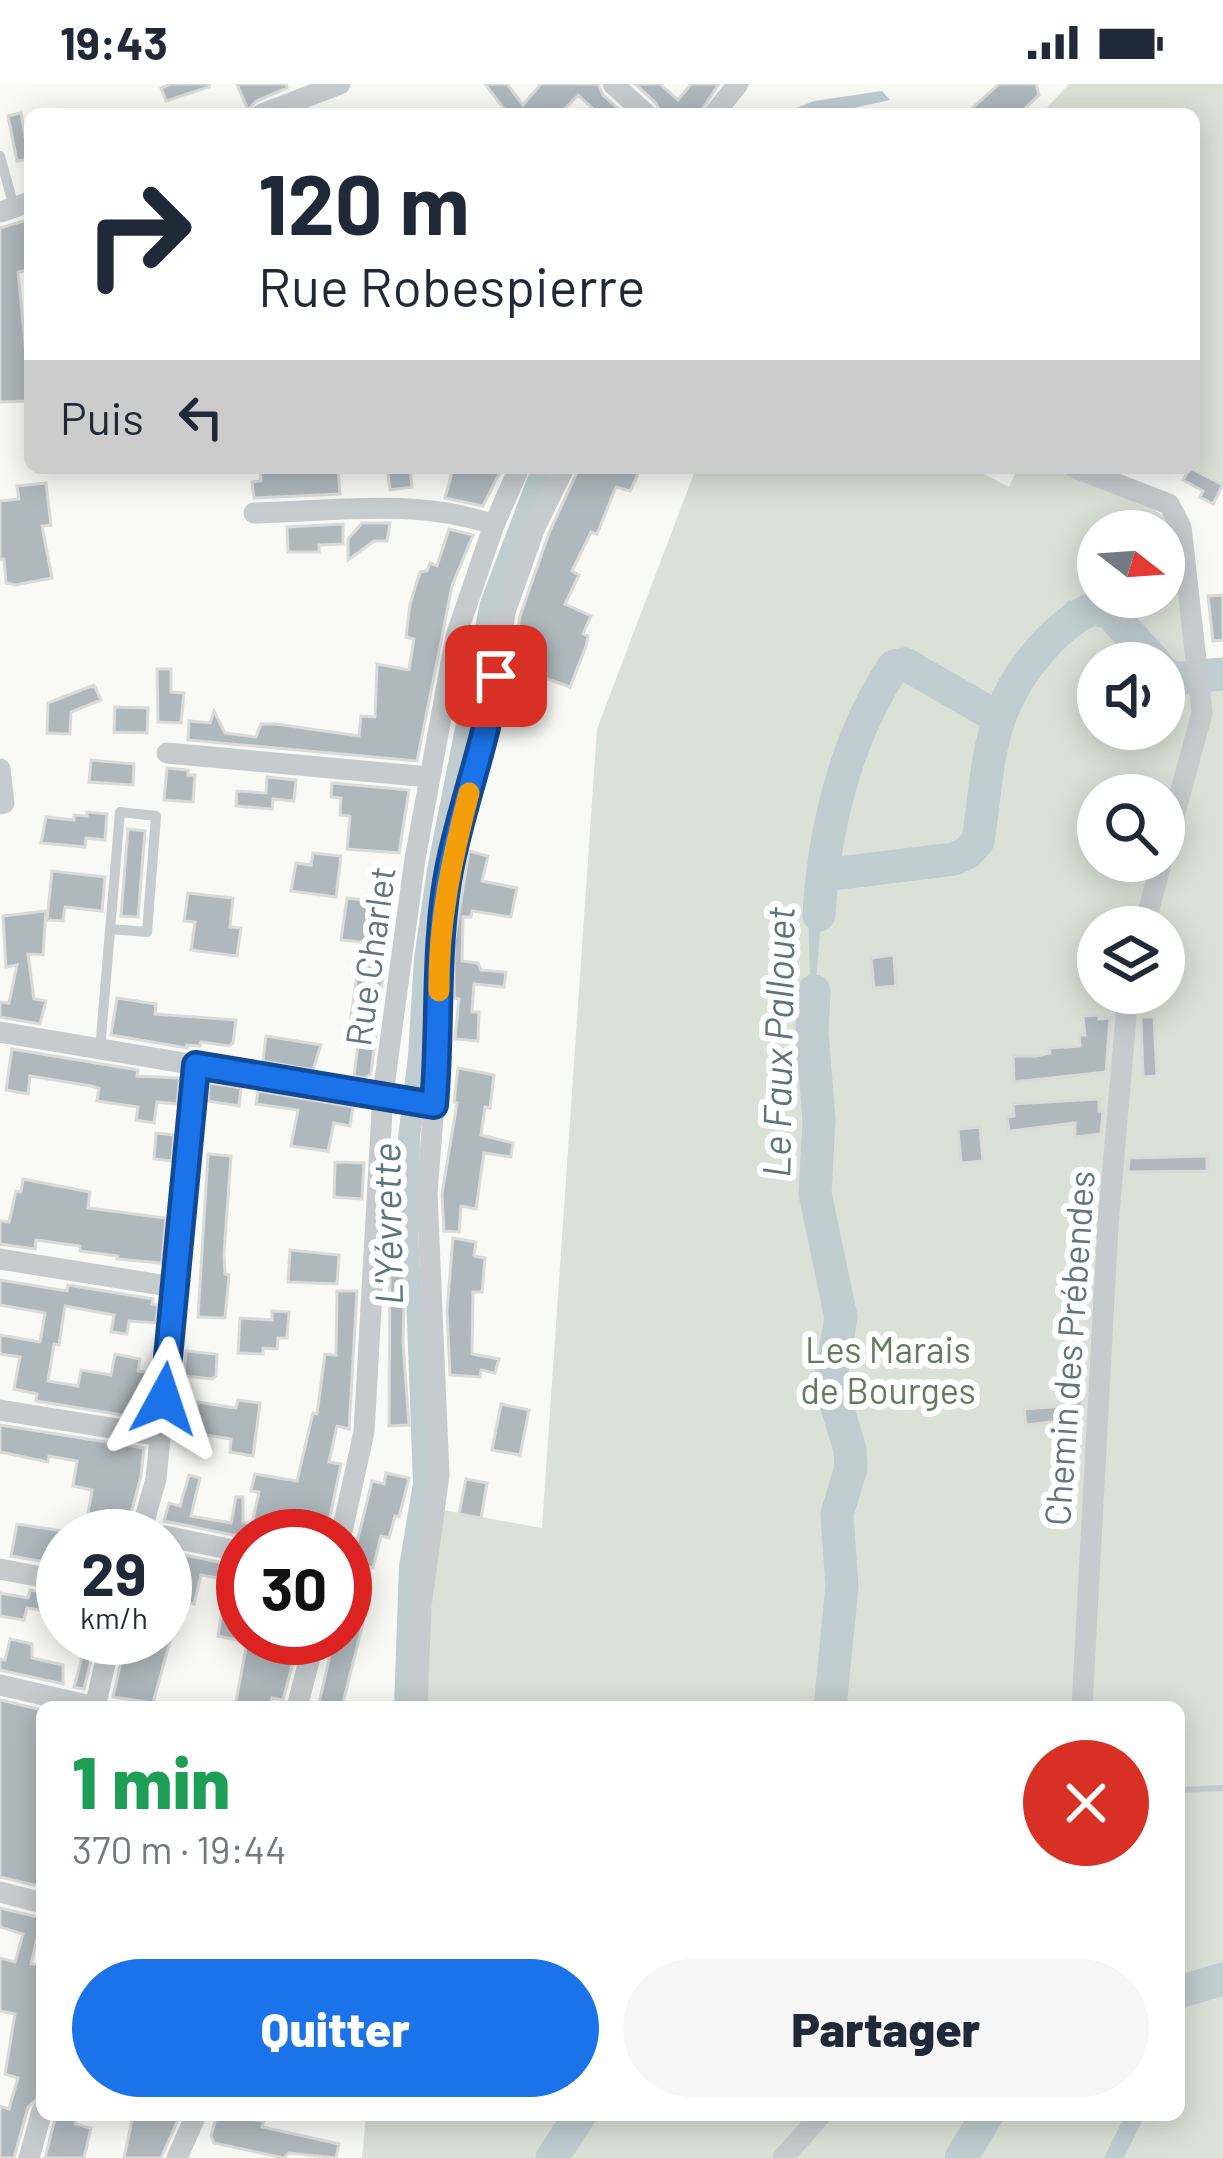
<!DOCTYPE html>
<html lang="fr">
<meta charset="utf-8">
<style>
:root{--surface:#fff;--page:#f6f6f7;--text:#1f2937;--muted:#747a83;--accent:#1a73e8}
body{margin:0;font-family:Barlow,sans-serif;background:var(--page);color:var(--text);height:100vh;display:flex;flex-direction:column;font-size:45px;white-space:nowrap}
*{box-sizing:border-box;margin:0}
p{font-size:39px;color:var(--muted)}
.icon{flex:none;width:66px;height:66px;fill:none;stroke:currentColor;stroke-width:2;stroke-linecap:round;stroke-linejoin:round}
.map{position:relative;flex:1;overflow:hidden}
.side{position:absolute;left:36px;top:1617px;width:1149px;height:420px;display:flex;flex-direction:column;background:var(--surface);border-radius:18px;box-shadow:0 6px 30px #0003}
.side>*{flex:none}
.banner{position:absolute;left:24px;top:24px;width:1176px;height:366px;border-radius:18px;box-shadow:0 6px 30px #0003;background:#fff;color:var(--text);overflow:hidden}
.needle{width:78px;rotate:107deg}
.buttons{position:absolute;left:1077px;top:426px;display:grid;gap:24px}
.buttons a{display:grid;place-items:center;width:108px;height:108px;border-radius:50%;background:var(--surface);box-shadow:0 6px 30px #0003;font-size:60px}
.speed{position:absolute;left:36px;top:1425px;display:flex;gap:24px;font-size:60px;font-weight:700;text-align:center}
.speed>*{display:grid;place-content:center;width:156px;height:156px;border-radius:50%;background:var(--surface);box-shadow:0 6px 30px #0003;line-height:1}
.speed small{font-size:30px;font-weight:400}
.speed .limit{border:18px solid #d22;background:#fff;color:#111}
.pin{position:absolute;display:grid;place-items:center;width:102px;height:102px;color:#fff;margin:-51px;border-radius:24px;box-shadow:0 6px 18px #0006}
.me{position:absolute;width:132px;margin:-66px;rotate:5deg;stroke-linejoin:round;filter:drop-shadow(0 0 9px #0008)}
.turn{display:flex;align-items:center;gap:42px;height:252px;padding:0 36px;font-size:54px}
.turn .icon{width:156px;height:156px;stroke-width:2.5}
.turn b{display:block;font-size:84px;line-height:102px}
.then{display:flex;align-items:center;height:114px;padding:0 36px;background:#0003;gap:24px;font-size:45px}
.round{display:grid;place-items:center;flex:none;width:126px;height:126px;border-radius:63px;background:var(--page)}
.headline{display:flex;align-items:center;justify-content:space-between;height:204px;padding:0 36px}
h1{font-size:72px;font-weight:800;line-height:90px;color:#1e9e55}
.action{display:flex;gap:24px;margin-top:auto;padding:24px 36px}
.action a{flex:1;height:138px;border-radius:72px;background:var(--accent);color:#fff;font-size:48px;font-weight:800;line-height:138px;text-align:center}
.action a+a{background:var(--page);color:var(--text)}
.status{display:flex;justify-content:space-between;align-items:center;height:84px;padding:0 60px;background:var(--surface);direction:ltr}
.status svg{height:33px;fill:currentColor}
.map>svg:first-child{display:block}
</style>
<div class="status"><b>19:43</b><svg viewBox="0 0 49 12"><path d="M0 12V9h3v3zM5 12V6h3v6zM10 12V3h3v9zM15 12V0h3v12zM26 1h20v11H26zM47 4h2v5h-2z"/></svg></div>
<div class="map">
<svg width="1223" height="2074" viewBox="0 0 1223 2074">
<rect width="100%" height="100%" fill="#f9f9f6"/>
<path fill="#dae1d6" fill-rule="evenodd" d="M1069,0H1223V400L1194,384V30H1041Z
M696,384H973L1009,403L1018,384H1075L1115,401L1181,443L1198,587L1213,586L1223,577V2074H362L366,2031H1179V1623H401L426,1423L542,1444L597,645ZM1098,447H1164V513H1098ZM1098,579H1164V645H1098ZM1098,711H1164V777H1098ZM1098,843H1164V909H1098Z"/>
<path fill="#bfccd0" d="M882,7L890,16L826,30H781L814,17Z
M531,384H554L499,525L420,1053L418,1145L430,1388L407,1623H394L399,1482L413,1399L405,1183L402,1171H397L398,1054L408,972L414,874L427,785L480,518Z
M1069,516L1078,527L1016,591L996,632L899,576L874,610L849,664L825,784L811,963L820,1037L814,1120L842,1225L829,1306L852,1375L838,1429L843,1507L828,1623H819L832,1504L829,1429L843,1381L820,1321L819,1305L831,1232L806,1120L809,1000L803,966L810,888L808,826L842,672L863,619L894,572L900,569L987,624Z"/>
<g fill="none" stroke-linecap="round" stroke-linejoin="round">
<path stroke="#bfccd0" stroke-width="6" d="M1179,1706L1223,1704"/>
<path stroke="#bfccd0" stroke-width="18" d="M1114,2074L1135,2031"/>
<path stroke="#bfccd0" stroke-width="33" d="M1164,588L1170,595L1223,590
M824,791L954,775L967,769L978,757C990,677 986,627 1042,564C1057,547 1073,533 1094,524L1111,530L1156,579
M819,831C824,745 846,653 894,582L905,580L997,633
M814,907L812,947L819,1037L815,1110L841,1233L830,1299L850,1366L851,1384L837,1430L842,1502L830,1623
M1179,1908L1223,1895
M552,2074L580,2031
M961,2074L987,2031"/>
</g>
<path fill="#aeb8bd" stroke="#dadad8" stroke-width="3" d="M171,0H209V3L166,17L161,4Z
M237,0H286L287,4L256,17L248,26Z
M485,0H507L523,21L541,0H598L603,11L624,30H599L578,11L560,30H508Z
M635,0H660L678,16L691,0H719L699,30H661L656,19Z
M999,0H1036L1039,11L1019,30H966Z
M21,29L29,75L17,77L8,32Z
M30,135V186L18,188L27,280H30V317L0,318V144Z
M260,384H279L280,388L338,384L340,410L254,414L252,398L261,397Z
M387,384H410L412,403L390,406Z
M453,384H502L483,422L445,414Z
M579,384H641L630,407L616,403L597,450L591,448L572,487L579,491L565,520L591,532L583,550L588,552L586,562L570,603L545,594L537,620L512,616L521,572L514,570L520,532L549,449Z
M1190,384L1223,401L1213,420L1200,413L1203,407L1183,396Z
M46,399L51,441L42,442L52,494L15,501L6,499L4,475H0V417L19,415L17,402Z
M362,439H390L387,457H374L348,476V455Z
M343,440V460L319,461V468H288L287,443Z
M449,445L473,451L452,502L417,677L188,656L189,637L210,639L214,627L225,649L256,653L261,640H276L359,652L361,632L375,633L377,580L409,586L414,555L406,553L410,520L420,488L427,487L430,479L437,482Z
M1223,511V556L1213,557L1208,512Z
M157,585H171V608L184,609L181,639L158,638Z
M94,601L101,616L71,628L70,650L47,649L48,619Z
M115,623L148,624L147,649L114,648Z
M91,676L134,680L133,701L89,698Z
M167,684L188,686V691H195L193,718L164,716Z
M267,693L296,696L294,717L273,715L272,725L236,722L237,707L266,709Z
M332,699L409,706L399,769L347,765L350,732L340,731L341,714L331,713Z
M87,728L107,730L105,756L86,754L85,763L41,759L46,733L74,736V731L87,732Z
M128,745L145,747L138,833L121,832Z
M469,767L488,772L482,797L517,804L511,833L472,827L471,833H463L462,877L478,879L481,886L506,888L504,903L474,900L472,928H479L478,957L455,955L459,915L454,914V859Z
M313,769L341,772L336,813L291,807L296,779L311,781Z
M52,787L105,793L102,827L65,823L63,837L47,836Z
M188,809L233,814L230,843L241,844L237,872L191,866L195,838L184,837Z
M347,814L392,819L371,990L365,994L354,992L359,953L348,952L362,858L341,856Z
M46,827L43,871L28,870L34,915L46,917L40,940L0,933V918L9,919L17,881L6,883L3,832Z
M894,871L896,902L874,904L871,874Z
M117,914L156,920L155,930L236,936L233,959L229,962L201,958L200,962L187,961V964L111,951Z
M1099,931V935L1110,934L1106,988L1014,998L1013,972H1036L1050,969L1049,964L1080,962L1079,951H1085L1083,932Z
M1141,933H1154L1157,992L1143,993Z
M266,952L321,961L313,986L263,977Z
M12,965L138,986L137,992L180,994L177,1020L157,1018L154,1039L136,1036L138,1023L97,1017L99,1004L91,1002L30,992L28,1010L6,1006Z
M458,984L494,991L490,1024L485,1023L481,1051L513,1059L511,1073L484,1069L476,1125L461,1122L459,1148L444,1147L442,1110L457,1019L454,1018Z
M209,999L241,1004L239,1022L208,1017Z
M258,1007L353,1023L350,1042L334,1039L328,1067L291,1062L298,1026L256,1020Z
M1099,1015V1027H1103L1101,1050L1075,1053V1039L1009,1047L1007,1033L1014,1032L1013,1020Z
M980,1043L983,1077L961,1079L958,1045Z
M156,1049L174,1051L172,1077L154,1075Z
M208,1070L231,1072L224,1170L225,1190L229,1191L225,1234L198,1233Z
M1207,1072V1087L1128,1088L1129,1074Z
M335,1078L364,1079L362,1115L334,1113Z
M23,1095L90,1108L88,1124L166,1134L162,1179L117,1175L118,1172L80,1167V1162L36,1156L35,1165L0,1160V1137L9,1138L16,1107L21,1108Z
M453,1154L476,1158L474,1172L485,1174L482,1208H473L472,1270L499,1275L495,1289L481,1286L480,1293L450,1291L447,1226Z
M290,1166L339,1171L337,1200L288,1198Z
M390,1180L405,1183L403,1259L409,1341L389,1342Z
M0,1196L67,1207L68,1201L153,1215L152,1220L158,1221L156,1239L129,1237L127,1250L111,1248L114,1231L65,1222L59,1261L54,1260L48,1297L78,1302L81,1286L111,1291L115,1270L140,1275L138,1287L151,1289L147,1335L36,1317L37,1310L14,1305L20,1273L0,1270V1251L40,1258L45,1229L0,1221Z
M337,1207H357L349,1345L337,1342L329,1378L341,1380L326,1452L243,1453L164,1437L169,1419L180,1422L189,1391L200,1394L191,1432L231,1439L236,1413H243V1438L252,1440L259,1408L251,1407L255,1390L297,1397L313,1329L317,1330L325,1270L336,1271Z
M272,1227L289,1228L287,1254H278L277,1265L263,1264V1270L238,1269L240,1234L272,1236Z
M186,1267L217,1270L216,1292L212,1295L184,1292Z
M1082,1310V1348L1053,1352L1052,1338L1026,1341L1024,1325L1064,1322L1063,1312Z
M238,1316L260,1319L253,1372L230,1368L231,1355L194,1349L198,1318L236,1324Z
M501,1320L529,1326L520,1371L492,1366Z
M0,1341L144,1364L141,1392L125,1452H84L92,1406L73,1402L77,1377L49,1372L48,1378L0,1368Z
M386,1389L409,1394L399,1433L395,1432L389,1454L381,1452L373,1484L352,1479L372,1397L384,1400Z
M466,1395L487,1399L481,1434L459,1430Z
M17,1440L63,1447V1481L11,1472Z
M165,1467L243,1483V1527L237,1556L218,1552L227,1496L201,1491L194,1520L181,1517L153,1619L113,1613L123,1569L140,1573L144,1554H165Z
M30,1506L63,1512V1530L27,1524L24,1536L0,1532V1509L28,1514Z
M345,1510L367,1515L362,1543L342,1623H318L334,1554H345Z
M87,1554H96L84,1605L74,1603Z
M10,1555L32,1560V1574L63,1581V1600L0,1586V1575L5,1576Z
M247,1558L296,1567L283,1616L272,1614L270,1623H235Z
M0,1616L42,1626V1803L0,1793Z
M0,1824L42,1834L31,1880L42,1881V1983L39,2013L28,2023L14,2074H0V2022L9,2025L18,1994L5,1990L15,1930L0,1927V1874L15,1878L23,1850L0,1843Z
M56,2031H77L75,2040L91,2044L84,2074H45Z
M133,2031H180L161,2074H124Z
M217,2031L264,2037L262,2043L339,2060L336,2074L289,2069L284,2074L214,2059L211,2052Z"/>
<g fill="none" stroke-linecap="round" stroke-linejoin="round">
<path stroke="#c6cbce" stroke-width="10" d="M0,72L14,123
M100,965L120,728L156,732L147,848L110,845"/>
<path stroke="#c6cbce" stroke-width="21" d="M613,0L646,30
M262,30L340,0
M714,30L738,0
M0,128L30,118
M1075,384L1169,420L1181,443L1202,629L1144,843
M254,429C333,427 418,414 494,441
M167,669L429,693
M0,685L4,719L0,720
M0,948L433,1021
M0,1175L174,1203
M0,1326L161,1352
M140,1452L156,1395L196,981
M165,1452L243,1468
M341,1452L364,1348L383,1010L415,775L456,552L494,441L519,384
M0,1485L63,1497
M0,1601L95,1623
M95,1623L111,1554
M297,1623L315,1554
M417,1623L421,1522L439,1391L427,1109L439,958V858L450,780L492,624L505,528L535,443L564,384
M1082,1623L1108,1141L1128,909
M0,1808L42,1819
M29,2074L42,2027
M177,2074L196,2031
M783,2074L821,2031"/>
</g>
<g fill="none" stroke-linecap="round" stroke-linejoin="round">
<g stroke="#114b97" stroke-width="30">
<path id="route" d="M164,1315L196,981L434,1021C441,941 434,860 450,781C463,717 487,656 496,592"/>
</g>
<use href="#route" stroke="#1a73e8" stroke-width="21"/>
<path stroke="#f59e0b" stroke-width="21" d="M439,907C438,838 452,775 469,709"/>
</g>
<g text-anchor="middle" dominant-baseline="central" stroke-width="12" stroke-linejoin="round" paint-order="stroke">
<g font-size="36" fill="#617683" stroke="#fff">
<text transform="translate(369 872) rotate(-82)">Rue Charlet</text>
<text transform="translate(1068 1264) rotate(-86)">Chemin des Prébendes</text>
</g>
<g font-size="36" fill="#667a60" stroke="#fff">
<text x="888" y="1264">Les Marais<tspan x="888" dy="41">de Bourges</tspan></text>
</g>
<g font-size="39" font-style="italic" fill="#5c767e" stroke="#fff">
<text transform="translate(777 958) rotate(-89)">Le Faux Pallouet</text>
<text transform="translate(386 1140) rotate(-91)">L'Yévrette</text>
</g>
</g>
</svg>
<div class="buttons">
<a><svg class="needle" viewBox="-14 -14 28 28"><path d="M0-13l5 13h-10z" fill="#e53935"/><path d="M0 13l5-13h-10z" fill="#747a83"/></svg></a>
<a><svg class="icon" aria-label="sound" viewBox="0 0 24 24"><path d="M4 9h4l5-4v14l-5-4H4zM17 9q2 3 0 6"/></svg></a>
<a><svg class="icon" aria-label="search" viewBox="0 0 24 24"><circle cx="10" cy="10" r="6"/><path d="M15 15l6 6"/></svg></a>
<a><svg class="icon" aria-label="layers" viewBox="0 0 24 24"><path d="M12 4l9 5-9 5-9-5zM3 14l9 5 9-5"/></svg></a>
</div>
<div class="speed"><div>29<small>km/h</small></div><div class="limit">30</div></div>
<div class="pin" style="left:496px;top:592px;background:#d93025"><svg class="icon" aria-label="arrive" viewBox="0 0 24 24"><path d="M6 21V4h12l-3 4 3 4H6"/></svg></div>
<svg class="me" style="left:164px;top:1315px" viewBox="-20 -20 40 40"><path d="M0-17L14 15 0 8-14 15z" fill="#1a73e8" stroke="#fff" stroke-width="4"/></svg>
<div class="banner">
<div class="turn"><svg class="icon" aria-label="right" viewBox="0 0 24 24"><path d="M7 20v-9h11M14 6l5 5-5 5"/></svg><div><b>120 m</b>Rue Robespierre</div></div>
<div class="then">Puis<svg class="icon" aria-label="left" viewBox="0 0 24 24"><path d="M17 20v-9H6M10 6l-5 5 5 5"/></svg></div>
</div>
<section class="side">
<div class="headline"><div><h1>1 min</h1><p>370 m · 19:44</p></div><a class="round" style="background:#d93025;color:#fff"><svg class="icon" aria-label="close" viewBox="0 0 24 24"><path d="M6 6l12 12M18 6L6 18"/></svg></a></div>
<div class="action"><a>Quitter</a><a>Partager</a></div>
</section>
</div>
